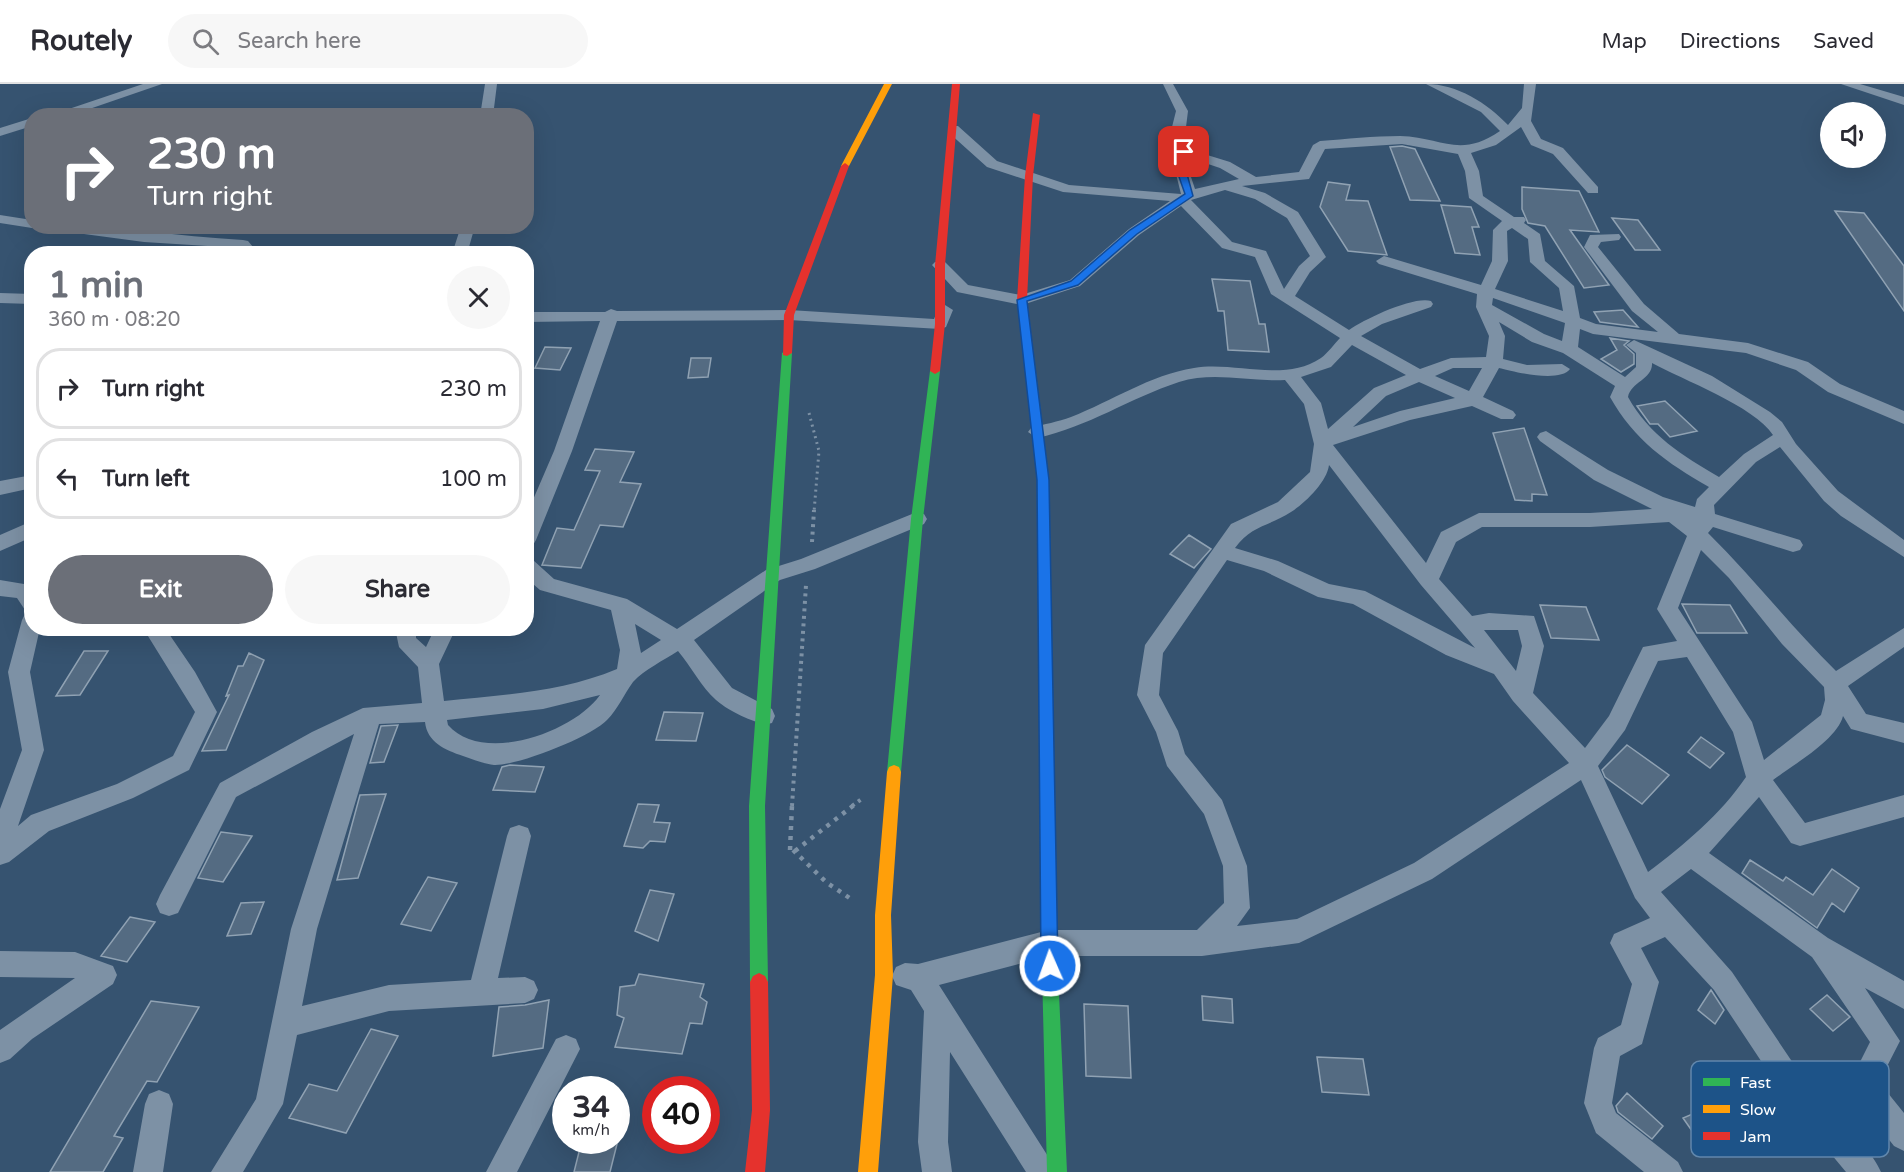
<!DOCTYPE html>
<meta charset="utf-8">
<style>
:root{--surface:#fff;--page:#f7f7f7;--text:#2b2b33;--muted:#7c7c81;--line:#e1e1e2;--accent:#6b6f78}
body{margin:0;font-family:"Varela Round",sans-serif;background:var(--page);color:var(--text);height:100vh;display:flex;flex-direction:column;font-size:22px;white-space:nowrap}
*{box-sizing:border-box;margin:0}
p{font-size:20px;color:var(--muted)}
.icon{flex:none;width:33px;height:33px;fill:none;stroke:currentColor;stroke-width:2;stroke-linecap:round;stroke-linejoin:round}
.map{position:relative;flex:1;overflow:hidden}
.details{position:absolute;left:24px;top:162px;width:510px;height:390px;display:flex;flex-direction:column;background:var(--surface);border-radius:24px;box-shadow:0 6px 24px #0002}
.details>*{flex:none}
.guide{position:absolute;left:24px;top:24px;width:510px;height:126px;border-radius:24px;box-shadow:0 6px 24px #0002;background:#6b6f78;color:#fff;overflow:hidden}
.controls{position:absolute;left:1820px;top:18px;display:grid;gap:12px}
.controls a{display:grid;place-items:center;width:66px;height:66px;border-radius:50%;background:var(--surface);box-shadow:0 6px 24px #0002;font-size:30px}
.speed{position:absolute;left:552px;top:992px;display:flex;gap:12px;font-size:30px;font-weight:700;text-align:center}
.speed>*{display:grid;place-content:center;width:78px;height:78px;border-radius:50%;background:var(--surface);box-shadow:0 6px 24px #0002;line-height:1}
.speed small{font-size:15px;font-weight:400}
.speed .limit{border:9px solid #d22;background:#fff;color:#111}
.pin{position:absolute;display:grid;place-items:center;width:51px;height:51px;color:#fff;margin:-26px;border-radius:12px;box-shadow:0 3px 9px #0006}
.me{position:absolute;width:66px;margin:-33px;rotate:358deg;stroke-linejoin:round;filter:drop-shadow(0 0 4px #0008)}
.turn{display:flex;align-items:center;gap:21px;height:126px;padding:0 24px;font-size:27px}
.turn .icon{width:78px;height:78px;stroke-width:2.5}
.turn b{display:block;font-size:42px;line-height:51px}
.round{display:grid;place-items:center;flex:none;width:63px;height:63px;border-radius:32px;background:var(--page)}
.summary{display:flex;align-items:center;justify-content:space-between;height:102px;padding:0 24px}
h1{font-size:36px;font-weight:700;line-height:45px;color:var(--accent)}
.primary-button{display:flex;gap:12px;margin-top:auto;padding:12px 24px}
.primary-button a{flex:1;height:69px;border-radius:36px;background:var(--accent);color:#fff;font-size:24px;font-weight:700;line-height:69px;text-align:center}
.primary-button a+a{background:var(--page);color:var(--text)}
ul{padding:0;list-style:none}
li{display:flex;align-items:center;gap:18px;height:81px;margin:0 12px 9px;padding:0 12px;border:3px solid var(--line);border-radius:24px}
li div{flex:1}
li b{display:block;font-size:22px}
li em{font-style:normal}
header{display:flex;align-items:center;gap:36px;box-sizing:border-box;height:84px;padding:0 30px;background:var(--surface);border-bottom:2px solid var(--line)}
header strong{font-size:28px}
nav{display:flex;gap:33px;margin-inline-start:auto;font-size:21px}
.search{width:420px;height:54px;background:var(--page);display:flex;align-items:center;gap:15px;box-sizing:border-box;padding:0 21px;border-radius:33px;color:var(--muted);font-size:22px}
.map>svg:first-child{display:block}
</style>
<header>
<strong>Routely</strong>
<div class="search"><svg class="icon" aria-label="search" viewBox="0 0 24 24"><circle cx="10" cy="10" r="6"/><path d="M15 15l6 6"/></svg>Search here</div>
<nav><a>Map</a><a>Directions</a><a>Saved</a></nav>
</header>
<div class="map">
<svg width="1904" height="1088" viewBox="0 0 1904 1088">
<rect width="100%" height="100%" fill="#365370"/>
<path fill="#546b82" stroke="#90a2b3" stroke-width="1.5" d="M1402,62L1415,65L1440,117L1410,116L1390,63Z
M1328,98L1350,101L1346,116L1368,117L1387,171L1348,167L1320,123Z
M1522,103L1579,107L1599,148L1570,146L1609,201L1584,204L1545,142L1528,139L1522,125Z
M1441,121L1471,123L1479,143H1472L1480,171L1455,169Z
M1835,127L1864,129L1904,182V227Z
M1612,134L1638,136L1660,166H1635Z
M1212,195L1250,197L1259,240H1265L1269,268L1228,266L1224,227H1218Z
M1623,226L1638,243L1600,238L1594,228Z
M1610,254L1629,257L1624,261L1634,270V280L1621,288L1601,275L1617,266Z
M545,263L571,264L560,286L535,284Z
M691,274H711L708,293L688,294Z
M1665,317L1697,347L1670,353L1658,340H1650L1637,322Z
M1524,344L1547,411L1532,410V417L1515,416L1493,349Z
M595,365L634,368L620,398L641,400L623,443L600,441L581,484L542,481L557,444L574,446L600,387L585,386Z
M1189,451L1211,465L1194,484L1170,470Z
M1682,520L1730,521L1747,549H1697Z
M1540,521L1586,523L1599,556L1551,554Z
M84,567H108L80,611L56,612Z
M249,569L264,576L226,666L202,667L229,611L226,612L238,582H243Z
M664,628L703,629L696,657L656,656Z
M398,641L384,678L370,679L381,642Z
M1701,653L1724,669L1710,684L1688,668Z
M1627,661L1669,691L1642,720L1605,693L1602,686Z
M510,681L544,683L535,708L493,706L502,683Z
M386,710L358,794L337,796L360,711Z
M638,720L659,721L654,738L670,739L665,758L650,757L643,764L624,762Z
M221,748L252,752L223,798L198,794Z
M1750,776L1783,797L1786,793L1813,811L1832,785L1859,804L1844,828L1832,819L1817,844L1742,789Z
M428,793L457,799L431,847L401,840Z
M650,806L674,810L658,857L635,847Z
M264,818L251,850L227,852L241,819Z
M130,833L155,838L127,878L101,872Z
M639,890L704,900L700,913L707,918L702,940L690,939L682,970L615,963L624,934L617,931L620,903L635,901Z
M1711,906L1724,926L1715,940L1698,926Z
M1827,911L1850,933L1833,947L1810,925Z
M1202,912L1232,915L1233,939L1203,936Z
M549,916L543,964L493,972L499,923L525,921Z
M151,917L199,923L157,998L147,997L114,1052L123,1054L103,1088H50Z
M1084,920L1128,922L1131,994L1086,992Z
M371,945L398,952L346,1049L289,1034L309,1000L337,1007Z
M1317,973L1363,975L1369,1011L1322,1008Z
M1627,1009L1663,1042L1652,1055L1618,1028L1616,1022Z
M1721,1018L1743,1047L1704,1064L1683,1034Z
M582,1056H618L610,1088H574Z"/>
<g fill="none" stroke-linecap="round" stroke-linejoin="round">
<path stroke="#7d91a5" stroke-width="3" stroke-dasharray="2 4" stroke-linecap="butt" d="M809,329L819,367L814,428"/>
<path stroke="#7d91a5" stroke-width="4" stroke-dasharray="3 4.5" stroke-linecap="butt" d="M812,458L814,426
M792,722L806,501
M852,722L863,714"/>
<path stroke="#7d91a5" stroke-width="4.5" stroke-dasharray="4 6" stroke-linecap="butt" d="M790,766L792,721
M793,766L826,798L851,815
M795,767L854,721"/>
<path fill="#7d91a5" fill-rule="evenodd" d="M143,0H162L69,32H48Z
M485,0H497L493,32H480Z
M1163,0H1173L1188,27L1186,43L1191,66L1230,78L1256,93L1299,88L1313,61L1320,57C1346,55 1374,52 1400,52C1442,53 1459,75 1500,47L1481,28L1426,0C1457,0 1487,19 1508,41L1522,24L1524,0H1536L1531,37L1541,55L1563,64L1598,103V109H1588L1553,70L1531,61L1521,43L1496,61L1471,69L1479,87L1483,112L1514,133H1524L1526,136L1524,139L1540,150L1545,177L1574,202L1580,234L1596,240L1658,248L1632,227L1584,163L1590,151L1619,150L1621,153L1619,156L1601,158L1598,163L1644,220L1679,250L1748,259L1808,278L1840,300L1904,327V340L1828,308L1796,286L1746,269L1593,250L1580,245L1578,263L1625,293L1636,283V269L1626,261L1634,256L1712,292L1770,328L1782,338L1796,360L1838,407L1904,456V473L1841,432L1824,417L1780,363L1756,378L1714,421L1715,430L1800,456L1803,461L1800,466L1793,468L1713,443L1708,449C1753,493 1791,543 1836,587L1904,544V563L1848,602L1866,630L1904,639V659L1851,645L1843,632C1837,656 1793,681 1773,696L1805,739L1904,711V733L1800,762L1791,759L1759,713L1709,769L1828,854L1904,897V925L1865,904L1900,957L1879,998L1904,1029V1067L1894,1062L1853,1010L1849,1000L1870,958L1812,873L1691,785L1661,808L1732,888L1795,982L1791,992L1781,996L1771,992L1714,906L1665,853L1641,864L1659,898L1642,960L1620,972L1612,1019L1616,1029L1678,1078L1683,1088H1644L1596,1049L1584,1019L1594,964L1598,954L1621,941L1632,900L1610,859L1614,850L1650,834L1635,814L1581,696L1432,795L1299,859L1202,872H1049L939,901L1058,1088H1026L950,968L948,1058L952,1088H922L918,1058L924,927L911,906L896,901L892,892L896,883L905,879L918,880L1049,846H1197L1224,819L1223,782L1204,730L1167,682L1156,648L1137,611L1145,561L1231,440L1278,418L1310,388L1314,360L1304,320L1285,296C1249,298 1214,287 1179,298C1130,314 1088,343 1037,354L1028,348L1031,344C1044,340 1058,338 1071,333C1112,317 1150,291 1194,284C1235,277 1284,299 1321,274C1328,269 1334,260 1340,254L1271,210L1255,173L1222,164L1181,122L1139,151L1080,202L1022,221L957,208L932,181L935,178H945L968,201L1021,211L1070,196L1129,145L1170,117L1063,108L987,83L948,48V42H958L997,77L1069,101L1181,110L1176,90L1177,60L1172,43L1176,27ZM1402,60L1458,70L1465,87L1469,114L1502,137L1493,146L1492,177L1481,201L1384,172L1376,177L1379,180L1477,210L1476,223L1489,252L1486,273L1451,274L1420,285L1361,252L1382,240L1431,223L1433,220L1431,217C1413,212 1365,235 1349,246L1295,212L1310,188L1326,173L1298,128L1265,109L1242,102L1309,95L1325,65ZM1190,74L1220,84L1239,95L1195,105L1190,90ZM1225,106L1255,115L1287,134L1310,172L1299,182L1284,205L1266,167L1232,158L1191,116ZM1512,144L1528,155L1530,178L1559,204L1563,227L1495,205L1508,177L1507,147ZM1493,214L1565,239L1562,257L1544,250L1492,221ZM1499,238L1532,258L1563,269L1615,302L1610,313C1634,356 1667,379 1709,403L1697,415L1695,423L1663,413L1608,386L1546,347L1540,349L1537,353L1540,357L1594,396L1652,425L1590,429H1479L1441,448L1426,479L1333,361L1410,336L1472,322L1501,335H1513L1516,331L1513,327L1483,313L1499,284C1514,288 1560,299 1570,285L1562,280L1527,281L1503,275L1505,252ZM1352,261L1406,291L1374,304L1328,345L1321,319L1301,293L1331,283ZM1652,279C1683,296 1754,322 1773,351L1744,370L1719,393C1683,372 1649,351 1628,313C1631,298 1653,295 1652,279ZM1453,284H1482L1469,307L1435,292ZM1419,298L1455,314L1400,327L1353,343L1386,312ZM1329,381L1421,501L1475,564L1365,507L1329,500L1278,477L1235,464C1251,441 1270,442 1291,428C1305,419 1327,398 1329,381ZM1669,438L1687,452L1657,525L1677,557L1643,563L1609,632L1585,664L1533,609L1544,562L1534,532L1489,529L1472,532L1439,495L1456,458L1482,443H1590ZM1701,466L1729,494L1782,560L1824,603L1825,616L1821,631L1764,676L1752,638L1678,524ZM1227,476L1264,487L1318,513L1353,520L1446,571L1494,590L1513,617L1569,679L1414,779L1297,835L1237,842L1250,824L1247,782L1222,716L1185,670L1178,647L1159,611L1163,569ZM1484,546H1518L1522,562L1516,587ZM1687,573L1733,648L1746,693C1721,730 1684,761 1648,788L1598,682L1625,646L1658,577Z
M1841,0H1860L1904,13V21Z
M32,34V42L0,52V44Z
M0,131L32,136V142H38L32,144L0,139Z
M47,142C112,142 178,152 243,156L248,157L259,170H243L239,164L144,158L54,146Z
M461,142H475L467,170H452Z
M0,209L32,210V220L0,219Z
M945,221L953,226L946,243L940,245L789,236L617,237L572,367L536,456L533,461L526,463V432L554,367L600,237L526,238V228H605L611,225L617,227L789,226L934,235L939,223Z
M32,391V404L0,411V397Z
M917,428L924,430L927,435L924,440L815,485L780,496L694,556L732,604L772,625L775,632L772,639C759,643 727,626 716,616C701,603 691,582 678,567C664,576 644,586 633,598C624,610 618,625 607,636C591,653 517,682 494,681C484,680 472,675 463,672C445,666 427,658 425,638L379,640L317,845L302,922L389,901L471,896L507,752L510,744L519,741L528,744L531,752L498,894L525,893L534,897L538,906L534,915L525,919L389,927L297,951L283,1020L243,1088H211L256,1015L291,845L354,650L236,713L178,829L169,832L160,829L156,820L160,811L220,699L312,648L363,624L422,619L418,583L399,563L395,544H416V554L426,563L435,544H456L439,580L444,617C504,611 562,608 617,585L620,566L611,526L540,506L526,494V474L533,476L554,495L627,515L677,545L766,486L801,475ZM635,540L661,556L641,569ZM600,611C574,648 483,681 448,641L447,636L543,625Z
M32,437V453L0,467V451Z
M0,496L30,501L32,528L25,526L17,514L0,512Z
M32,528V544H40L30,588L44,666L18,742L31,731L117,700L173,672L195,628L143,544H165L195,588L217,628L189,686L133,714L49,747L9,778L0,781V725L22,666L8,588L22,536L25,530Z
M0,867L75,868L113,882L117,891L113,900L32,955L10,975L0,979V946L75,894L0,893Z
M566,951L576,955L580,965L517,1088H486L556,955Z
M159,1006L169,1010L173,1020L163,1088H133L145,1020L149,1010Z
M1836,1039C1854,1047 1873,1070 1881,1088H1846L1826,1064L1821,1054L1826,1044Z"/>
<path fill="#30b455" fill-rule="evenodd" d="M787,266L792,269L765,722L768,898L765,904L759,907L753,904L750,898L749,722L782,269Z
M1029,270L1034,273L1049,396L1053,617L1051,621L1046,623L1041,621L1039,617L1037,396L1024,273Z
M935,284L940,287L923,435L901,688L899,693L894,695L889,693L887,688L911,435L930,287Z
M1050,879L1056,881L1058,887L1067,1088H1047L1042,887L1044,881Z"/>
<path fill="#ff9f0a" fill-rule="evenodd" d="M884,0H892L849,82L842,84L841,82Z
M894,681L899,683L901,688L891,831L893,891L878,1088H858L875,891V831L887,688L889,683Z"/>
<path fill="#e5322d" fill-rule="evenodd" d="M952,0H960L945,181V240L940,287L935,290L930,287L935,240V181Z
M1033,29L1040,31L1033,92L1027,216L1034,273L1029,276L1024,273L1017,216L1025,92Z
M845,79L849,82L794,231L792,269L787,272L783,271L784,231L841,82Z
M1046,611L1051,613L1053,617L1058,887L1056,893L1050,895L1044,893L1042,887L1039,617L1041,613Z
M759,889L765,892L768,898L770,1026L765,1088H745L752,1026L750,898L753,892Z"/>
</g>
<path fill="#1a73e8" stroke="#114b97" stroke-width="1.5" d="M1184,66L1188,68L1187,90L1193,112L1137,150L1078,201L1027,217L1049,396L1058,882L1056,888L1050,890L1043,888L1041,882L1037,396L1017,216L1071,197L1130,146L1185,110L1178,90L1179,68Z"/>
<rect x="1691" y="977" width="198" height="96" rx="9" fill="#1d5388" stroke="#6187ac" stroke-width="1.5"/>
<rect x="1703" y="994" width="27" height="8" fill="#30b455"/>
<rect x="1703" y="1021" width="27" height="8" fill="#ff9f0a"/>
<rect x="1703" y="1048" width="27" height="8" fill="#e5322d"/>
<g font-size="16" fill="#fff">
<text x="1740" y="1004">Fast</text>
<text x="1740" y="1031">Slow</text>
<text x="1740" y="1058">Jam</text>
</g>
</svg>
<div class="controls">
<a><svg class="icon" aria-label="sound" viewBox="0 0 24 24"><path d="M4 9h4l5-4v14l-5-4H4zM17 9q2 3 0 6"/></svg></a>
</div>
<div class="speed"><div>34<small>km/h</small></div><div class="limit">40</div></div>
<div class="pin" style="left:1184px;top:68px;background:#d93025"><svg class="icon" aria-label="arrive" viewBox="0 0 24 24"><path d="M6 21V4h12l-3 4 3 4H6"/></svg></div>
<svg class="me" style="left:1050px;top:882px" viewBox="-20 -20 40 40"><circle r="17" fill="#1a73e8" stroke="#fff" stroke-width="3"/><path d="M0-11L8 9 0 5-8 9z" fill="#fff"/></svg>
<div class="guide">
<div class="turn"><svg class="icon" aria-label="right" viewBox="0 0 24 24"><path d="M7 20v-9h11M14 6l5 5-5 5"/></svg><div><b>230 m</b>Turn right</div></div>
</div>
<section class="details">
<div class="summary"><div><h1>1 min</h1><p>360 m · 08:20</p></div><a class="round"><svg class="icon" aria-label="close" viewBox="0 0 24 24"><path d="M6 6l12 12M18 6L6 18"/></svg></a></div>
<ul>
<li><svg class="icon" aria-label="right" viewBox="0 0 24 24"><path d="M7 20v-9h11M14 6l5 5-5 5"/></svg><div><b>Turn right</b></div><em>230 m</em></li>
<li><svg class="icon" aria-label="left" viewBox="0 0 24 24"><path d="M17 20v-9H6M10 6l-5 5 5 5"/></svg><div><b>Turn left</b></div><em>100 m</em></li>
</ul>
<div class="primary-button"><a>Exit</a><a>Share</a></div>
</section>
</div>
